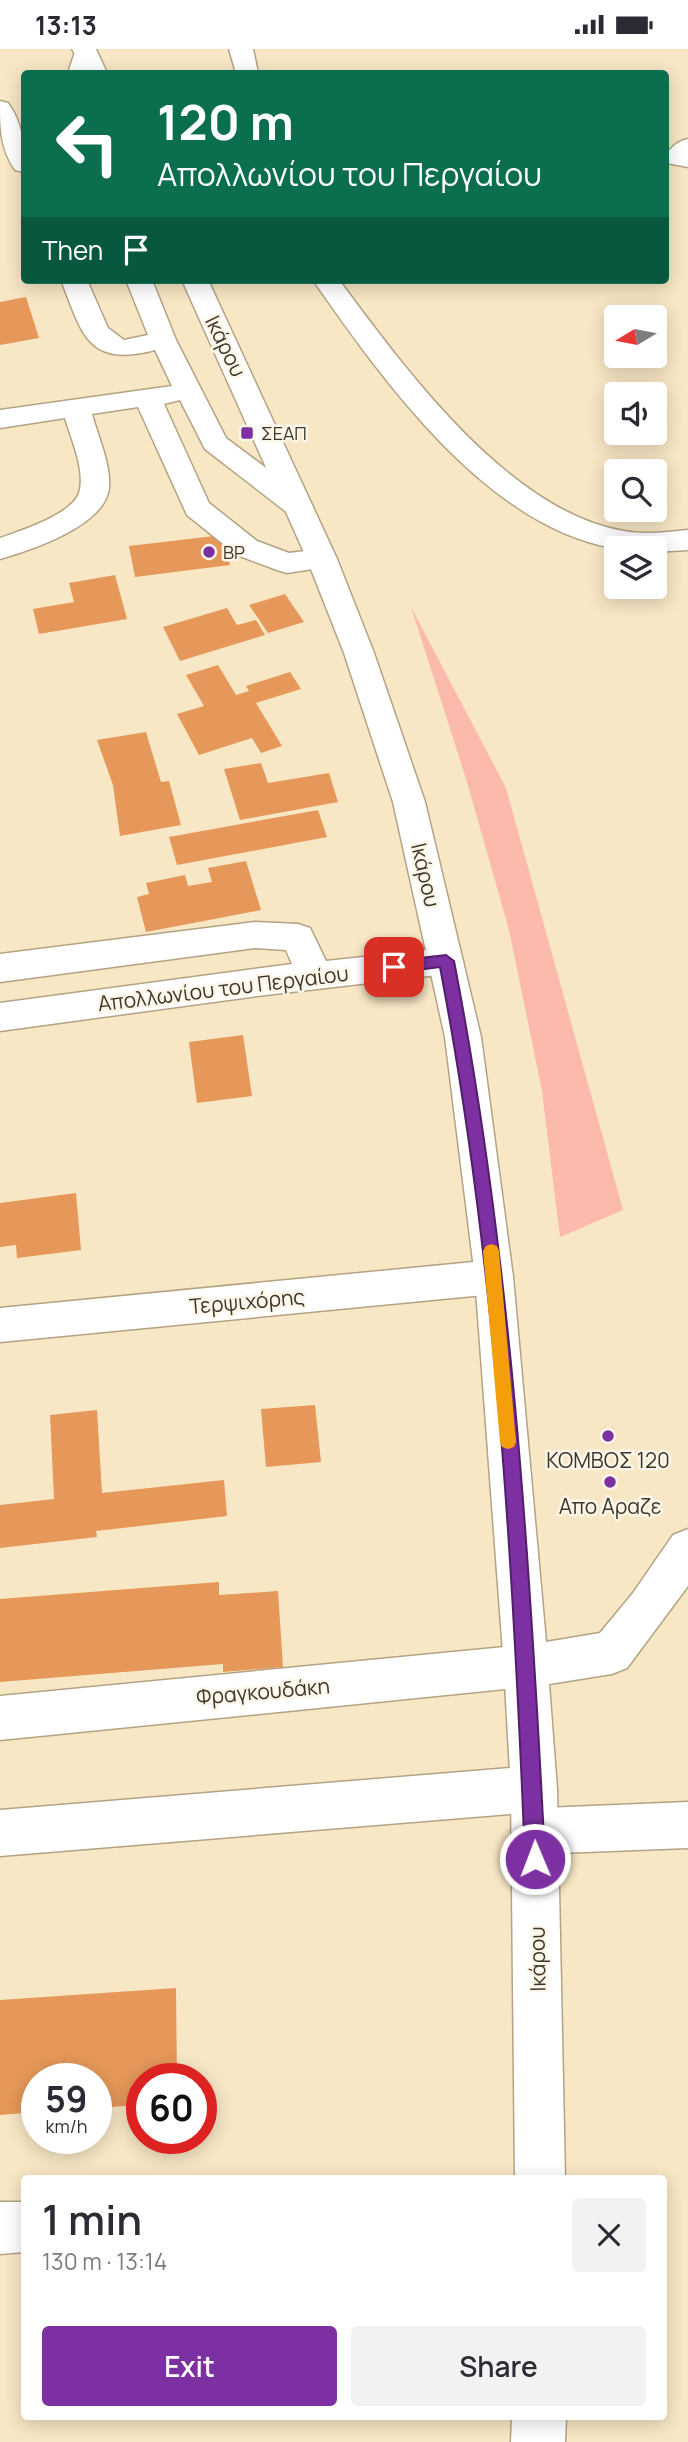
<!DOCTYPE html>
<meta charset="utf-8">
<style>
:root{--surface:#fff;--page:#f2f2f3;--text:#2b2b33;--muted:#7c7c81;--accent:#7d30a1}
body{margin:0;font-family:Manrope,sans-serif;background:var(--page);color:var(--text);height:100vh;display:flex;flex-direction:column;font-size:26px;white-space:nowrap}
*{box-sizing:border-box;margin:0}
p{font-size:23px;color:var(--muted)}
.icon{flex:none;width:38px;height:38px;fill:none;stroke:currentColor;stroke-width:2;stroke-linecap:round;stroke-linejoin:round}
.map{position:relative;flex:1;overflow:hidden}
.sheet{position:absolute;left:21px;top:2126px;width:646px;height:245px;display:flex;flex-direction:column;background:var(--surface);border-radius:7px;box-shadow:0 4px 18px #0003}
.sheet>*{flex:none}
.guide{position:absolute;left:21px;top:21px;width:648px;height:214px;border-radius:7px;box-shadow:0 4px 18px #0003;background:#0b6e4f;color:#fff;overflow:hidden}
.needle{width:46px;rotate:260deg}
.buttons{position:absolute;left:604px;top:256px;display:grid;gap:14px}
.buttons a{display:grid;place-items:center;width:63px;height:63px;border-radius:7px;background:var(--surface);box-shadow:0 4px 18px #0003;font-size:35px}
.speed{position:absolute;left:21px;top:2014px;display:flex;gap:14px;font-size:35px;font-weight:700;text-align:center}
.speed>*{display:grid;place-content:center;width:91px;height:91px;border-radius:50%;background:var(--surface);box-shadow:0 4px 18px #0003;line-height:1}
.speed small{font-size:18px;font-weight:400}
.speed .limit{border:10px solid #d22;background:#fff;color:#111}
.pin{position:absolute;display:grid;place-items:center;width:60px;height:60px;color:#fff;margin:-30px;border-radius:14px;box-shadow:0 4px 10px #0006}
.me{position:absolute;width:77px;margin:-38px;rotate:359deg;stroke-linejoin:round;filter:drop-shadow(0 0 5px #0008)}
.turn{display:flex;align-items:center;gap:24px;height:147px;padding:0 21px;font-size:32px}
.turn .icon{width:91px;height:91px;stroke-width:2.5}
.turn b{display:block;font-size:49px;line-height:60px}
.then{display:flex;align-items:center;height:66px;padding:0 21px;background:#0003;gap:14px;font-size:26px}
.round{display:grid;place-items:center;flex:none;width:74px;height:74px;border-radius:7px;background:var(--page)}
.summary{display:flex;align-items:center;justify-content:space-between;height:119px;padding:0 21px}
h1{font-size:42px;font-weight:600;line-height:52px}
.primary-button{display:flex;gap:14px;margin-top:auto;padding:14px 21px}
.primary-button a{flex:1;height:80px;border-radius:7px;background:var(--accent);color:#fff;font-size:28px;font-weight:600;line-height:80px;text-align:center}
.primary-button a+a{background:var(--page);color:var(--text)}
.status{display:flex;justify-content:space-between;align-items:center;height:49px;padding:0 35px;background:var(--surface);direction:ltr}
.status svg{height:19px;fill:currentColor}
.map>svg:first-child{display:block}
</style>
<div class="status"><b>13:13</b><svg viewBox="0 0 49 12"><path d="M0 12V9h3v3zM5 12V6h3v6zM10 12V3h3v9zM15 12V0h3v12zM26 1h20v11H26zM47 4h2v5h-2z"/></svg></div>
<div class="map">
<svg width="688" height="2393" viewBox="0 0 688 2393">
<rect width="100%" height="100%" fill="#f8e7c5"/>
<path fill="#fbbaac" d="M411,558L506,739L623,1161L560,1188L542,1042L509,881L467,733Z"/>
<path fill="#e59859" d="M26,248L39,289L0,296V253Z
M223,486L230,516L135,528L129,497Z
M115,526L127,570L39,585L33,560L74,553L69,534Z
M285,545L304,573L268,584L249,556Z
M227,559L237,576L256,571L265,586L180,612L163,578Z
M218,616L236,646L249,642L246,637L290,623L301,640L256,654L282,697L261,704L252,689L199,706L177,665L204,657L186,626Z
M146,683L161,733L169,732L181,776L120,787L113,736L97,691Z
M261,714L268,734L329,724L338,753L240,771L224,720Z
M318,761L327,788L177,816L169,788Z
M246,812L261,861L146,883L137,848L149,845L146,834L185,826L188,837L212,833L208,819Z
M243,986L252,1047L197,1054L189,993Z
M76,1144L81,1201L17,1209L16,1196L0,1198V1154Z
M315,1356L321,1413L266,1418L261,1360Z
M97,1361L102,1444L224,1431L227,1467L96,1482L97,1488L0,1499V1456L54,1450L50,1366Z
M219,1533V1546L278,1542L283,1618L223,1623V1615L0,1633V1550Z
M176,1939L177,2030H142V2056L96,2059V2030H37V2063L0,2066V1951Z"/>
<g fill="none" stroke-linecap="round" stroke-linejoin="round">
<g stroke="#b3a383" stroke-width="3">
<path id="minor" d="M76,0H94L97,3L91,24H68Z
M229,0H253L258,24H236Z
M0,52L8,54C24,76 24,98 24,123L15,121C0,99 0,77 0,52Z
M688,90V118L667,114L665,111C667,100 678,92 688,90Z
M61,231H87L108,279L124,291L148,286L126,231H152L176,291L226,389L309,451L313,458L309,465L299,467L289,465L205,400L180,351L164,355L209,454L257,492L289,504L322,500L332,503L337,510L332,517L287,524L277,521L237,506L187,466L138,358L92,365C98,388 111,415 109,439C105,477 31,501 0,510V489C20,482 71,466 79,444C86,422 71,390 65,369L0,379V361L172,337L155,301C87,319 82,284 61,231Z
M313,231H339C405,320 509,463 624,482C645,486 667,483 688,481V501L654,503V499C641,499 624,501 613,499C486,477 382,330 313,231Z
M255,873L298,875L310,879L326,912L446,899L458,902L463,912L458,922L446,925L257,947L0,982V954L292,915L286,901L255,899L0,933V905Z
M494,1211L508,1216L513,1228L508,1240L494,1245L0,1293V1259Z
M526,1596L542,1602L548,1617L542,1632L526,1638L0,1691V1647Z
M534,1717L550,1724L557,1740L550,1756L544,1759L688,1753V1799L534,1805L518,1798L511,1782L518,1766L523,1764L0,1807V1761Z
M0,2153H24V2203L0,2205Z"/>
</g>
<g stroke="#b3a383" stroke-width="3">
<path id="major" d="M72,0H96L107,24H85Z
M182,231H208L337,510L374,604L425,753L481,988L513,1228L546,1593L600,1584L633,1544L673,1486L688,1480V1537L627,1619L612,1625L549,1635L557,1740L565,2130H515L511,1740L504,1617L475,1228L445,988L393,753L344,604L307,510Z
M512,2368H566L565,2393H511Z"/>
</g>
<use href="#minor" fill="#fff" fill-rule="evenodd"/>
<use href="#major" fill="#fff" fill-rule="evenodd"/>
</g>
<path fill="#7d30a1" stroke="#511f69" stroke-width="2" d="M446,906L454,912C511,1207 530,1510 545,1810L542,1817L535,1819L528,1817L525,1810C513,1512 496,1211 440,918L394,924L387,918L394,912Z"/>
<path fill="#f59e0b" d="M491,1195L497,1197L499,1202L516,1393L514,1398L508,1400L502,1398L500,1393L483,1202L486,1197Z"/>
<g fill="#7d30a1" stroke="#fcf6e8" stroke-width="2.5">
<rect x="240" y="377" width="14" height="14" rx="3.5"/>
<circle cx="209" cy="503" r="7"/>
<circle cx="608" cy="1387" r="7"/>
<circle cx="610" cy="1433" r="7"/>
</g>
<g text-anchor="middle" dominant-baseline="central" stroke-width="5" stroke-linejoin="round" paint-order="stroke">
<g font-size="18" fill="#3d3629" stroke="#fcf6e8" text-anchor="start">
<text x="261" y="384">ΣΕΑΠ</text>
<text x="223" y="503">BP</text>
</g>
<g font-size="21" fill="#3d3629" stroke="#fcf6e8">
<text transform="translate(226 297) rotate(64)">Ικάρου</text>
<text transform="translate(426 826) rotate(77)">Ικάρου</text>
<text transform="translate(223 939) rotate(-7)">Απολλωνίου του Περγαίου</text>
<text transform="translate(247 1252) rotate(-5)">Τερψιχόρης</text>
<text transform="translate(263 1642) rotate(-5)">Φραγκουδάκη</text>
<text transform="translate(537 1910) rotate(-91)">Ικάρου</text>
</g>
<g font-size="21" fill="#3d3629" stroke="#fcf6e8">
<text x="608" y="1411">ΚΟΜΒΟΣ 120</text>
<text x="610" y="1457">Απο Αραζε</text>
</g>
</g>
</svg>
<div class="buttons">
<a><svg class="needle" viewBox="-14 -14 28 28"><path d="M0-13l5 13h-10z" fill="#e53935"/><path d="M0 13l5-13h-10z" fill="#7c7c81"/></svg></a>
<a><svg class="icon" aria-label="sound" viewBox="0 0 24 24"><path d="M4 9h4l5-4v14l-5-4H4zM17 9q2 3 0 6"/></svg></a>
<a><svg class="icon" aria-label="search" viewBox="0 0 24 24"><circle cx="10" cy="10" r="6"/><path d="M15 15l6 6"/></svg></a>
<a><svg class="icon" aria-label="layers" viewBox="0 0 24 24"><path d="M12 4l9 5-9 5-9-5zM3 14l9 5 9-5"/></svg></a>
</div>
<div class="speed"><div>59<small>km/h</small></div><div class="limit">60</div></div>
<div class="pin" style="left:394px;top:918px;background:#d93025"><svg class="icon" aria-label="arrive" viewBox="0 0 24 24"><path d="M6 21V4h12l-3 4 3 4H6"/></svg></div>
<svg class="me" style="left:535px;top:1810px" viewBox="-20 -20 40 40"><circle r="17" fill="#7d30a1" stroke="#fff" stroke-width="3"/><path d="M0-11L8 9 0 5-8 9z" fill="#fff"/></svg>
<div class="guide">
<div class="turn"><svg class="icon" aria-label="left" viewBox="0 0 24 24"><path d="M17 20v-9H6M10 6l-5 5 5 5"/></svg><div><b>120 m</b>Απολλωνίου του Περγαίου</div></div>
<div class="then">Then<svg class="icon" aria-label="arrive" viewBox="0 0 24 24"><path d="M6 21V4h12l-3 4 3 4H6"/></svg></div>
</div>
<section class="sheet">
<div class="summary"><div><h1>1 min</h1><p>130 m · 13:14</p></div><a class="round"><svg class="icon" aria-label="close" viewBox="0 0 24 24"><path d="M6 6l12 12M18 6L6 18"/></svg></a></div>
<div class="primary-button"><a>Exit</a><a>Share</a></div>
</section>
</div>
